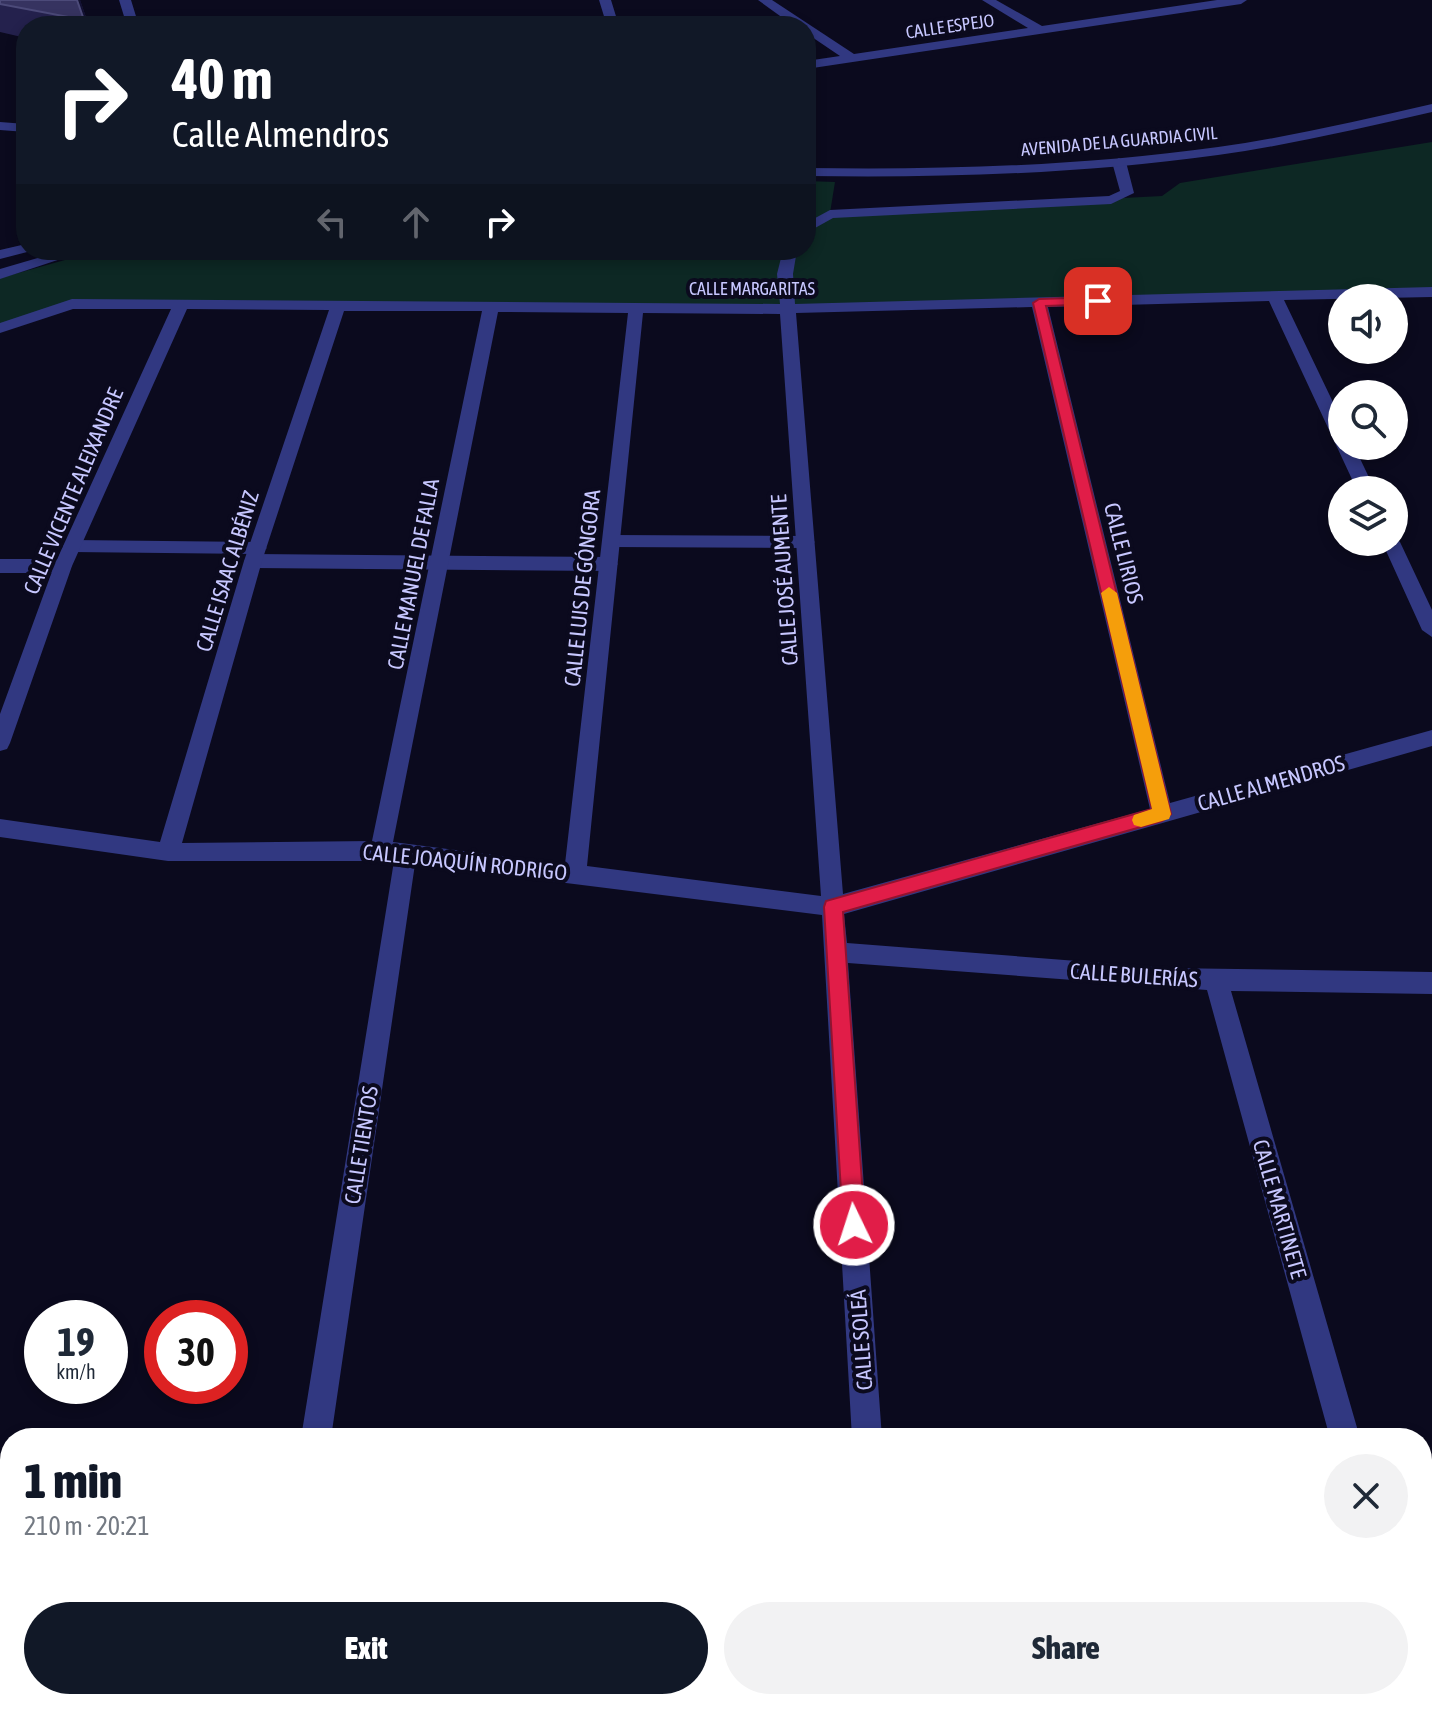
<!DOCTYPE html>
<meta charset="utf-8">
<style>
:root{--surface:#fff;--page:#f2f2f3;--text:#1f2937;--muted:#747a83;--accent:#111827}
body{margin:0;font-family:"Asap Condensed",sans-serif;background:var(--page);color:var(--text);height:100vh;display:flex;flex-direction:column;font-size:30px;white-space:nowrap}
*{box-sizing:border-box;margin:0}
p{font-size:26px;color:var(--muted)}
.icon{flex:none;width:44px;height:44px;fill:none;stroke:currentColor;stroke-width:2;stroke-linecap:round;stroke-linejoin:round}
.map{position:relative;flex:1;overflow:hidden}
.side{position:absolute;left:0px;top:1428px;width:1432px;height:282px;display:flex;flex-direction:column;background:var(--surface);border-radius:32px 32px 0 0;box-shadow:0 4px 12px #0003}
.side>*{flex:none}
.top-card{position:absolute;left:16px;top:16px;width:800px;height:244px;border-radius:32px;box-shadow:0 4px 12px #0003;background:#111827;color:#fff;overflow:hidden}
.tools{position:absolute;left:1328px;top:284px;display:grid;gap:16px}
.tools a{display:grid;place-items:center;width:80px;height:80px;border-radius:50%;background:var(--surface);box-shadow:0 4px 12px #0003;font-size:40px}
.speed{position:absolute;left:24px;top:1300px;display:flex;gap:16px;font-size:40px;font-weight:700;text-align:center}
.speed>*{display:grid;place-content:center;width:104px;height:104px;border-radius:50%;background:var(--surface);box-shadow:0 4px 12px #0003;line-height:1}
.speed small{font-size:20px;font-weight:400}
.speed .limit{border:12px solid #d22;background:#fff;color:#111}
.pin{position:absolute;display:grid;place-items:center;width:68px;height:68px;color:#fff;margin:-34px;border-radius:16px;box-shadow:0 4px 12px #0006}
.me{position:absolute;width:88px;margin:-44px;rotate:356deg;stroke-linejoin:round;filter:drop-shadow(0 0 6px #0008)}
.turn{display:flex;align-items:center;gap:28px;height:168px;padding:0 24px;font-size:36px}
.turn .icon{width:104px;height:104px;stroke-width:2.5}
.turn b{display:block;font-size:56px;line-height:68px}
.lanes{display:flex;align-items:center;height:76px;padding:0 24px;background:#0003;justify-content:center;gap:40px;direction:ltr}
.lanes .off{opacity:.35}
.round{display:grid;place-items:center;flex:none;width:84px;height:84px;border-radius:42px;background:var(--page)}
.headline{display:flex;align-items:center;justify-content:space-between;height:136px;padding:0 24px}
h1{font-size:48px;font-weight:800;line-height:60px;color:var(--accent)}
.action{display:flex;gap:16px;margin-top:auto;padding:16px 24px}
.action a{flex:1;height:92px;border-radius:48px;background:var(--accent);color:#fff;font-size:32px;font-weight:800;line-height:92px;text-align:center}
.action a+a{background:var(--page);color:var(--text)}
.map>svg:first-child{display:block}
</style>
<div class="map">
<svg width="1432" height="1709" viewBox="0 0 1432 1709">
<rect width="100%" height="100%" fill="#0b0a1e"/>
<path fill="#0d2824" d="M1432,142V292L788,309L72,304L0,328V278L101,250H806V181L835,182L830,213L1162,196L1180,183Z"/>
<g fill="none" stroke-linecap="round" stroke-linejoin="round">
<path fill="#313881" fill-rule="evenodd" d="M612,535L806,536L815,542L806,548L612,547L603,541Z
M72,540L258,542L267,548L258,554L72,552L63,546Z
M253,554L609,557L618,564L609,571L253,568L244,561Z
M0,559H63L72,566L63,573H0Z"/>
<path fill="#313881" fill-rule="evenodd" d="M119,0H131L139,26H127Z
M758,0H772L854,54L1028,28L982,0H996L1042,26L1217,0H1247L1241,4L806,69V61L840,56L806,33V26H794Z
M1119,158L1126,162L1134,193L1111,204L833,218L806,233V223L830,210L1109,196L1120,191L1112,162Z
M783,250H797L793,274L795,304L1432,287V297L1284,300L1342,421V446H1354L1375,490H1357L1269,301L1048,307L1170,803L1432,730V746L844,914L847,943L1167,968L1432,972V994L1231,991L1360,1438H1330L1207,990L848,963L882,1438H852L822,915L415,864L331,1438H301L394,861H168L0,837V819L160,842L244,561L329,310L187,309L72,566L10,743L7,749L0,751V714L54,566L171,309H73L0,333V323L72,299L780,304L777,274ZM1032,307L1150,809L843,894L796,313ZM344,311H482L372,841L182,843L262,561ZM498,312L628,313L565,864L393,842ZM643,313L780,314L821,896L587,866Z
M1394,536L1400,542L1432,610V637L1422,630L1382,542H1394Z
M1422,1685L1432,1690V1709H1406L1404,1700H1422Z
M260,1700H292L290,1709H258Z
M868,1700H900L901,1709H869Z"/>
<path fill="#313881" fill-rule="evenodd" d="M599,0H611L619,26H607Z
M1432,104V112C1361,128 1290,145 1218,155C1081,174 944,178 806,176V168C944,170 1081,166 1218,147C1290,137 1361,120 1432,104Z
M0,122L26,124V132L0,130Z
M26,244V250L31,251L0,259V250Z
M65,250H88L0,279V269Z"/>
</g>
<path fill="#24214d" d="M0,0H80L89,26H26V38L0,32Z"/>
<path fill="#131132" d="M77,0H80L89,26H86Z"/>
<path fill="#363360" stroke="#4c4a79" stroke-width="2" d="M0,0H77L84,20L0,4Z"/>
<path fill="#e11d48" stroke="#92132f" stroke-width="2" d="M1098,297L1103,298V304L1046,306L1171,814L1162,821L843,912L865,1225L862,1233L854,1236L846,1233L843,1225L824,907L826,901L1152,809L1033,303L1039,299Z"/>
<path fill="#f59e0b" d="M1109,587L1117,593L1171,814L1169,819L1141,827L1134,825L1132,820L1134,815L1152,809L1101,593Z"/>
<g text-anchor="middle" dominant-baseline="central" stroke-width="8" stroke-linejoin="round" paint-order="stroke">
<g font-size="18" fill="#c7c7ff" stroke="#0b0a1e">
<text transform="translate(950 26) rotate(-8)">CALLE ESPEJO</text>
<text transform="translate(1119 141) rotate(-5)">AVENIDA DE LA GUARDIA CIVIL</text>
<text x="752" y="288">CALLE MARGARITAS</text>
</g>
<g font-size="22" fill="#c7c7ff" stroke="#0b0a1e">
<text transform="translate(73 491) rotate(-67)">CALLE VICENTE ALEIXANDRE</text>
<text transform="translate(1124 553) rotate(76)">CALLE LIRIOS</text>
<text transform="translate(227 571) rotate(-73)">CALLE ISAAC ALBÉNIZ</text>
<text transform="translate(413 574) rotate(-79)">CALLE MANUEL DE FALLA</text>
<text transform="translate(784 580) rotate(-94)">CALLE JOSÉ AUMENTE</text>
<text transform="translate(582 588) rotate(-84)">CALLE LUIS DE GÓNGORA</text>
<text transform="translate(1271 783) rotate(-16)">CALLE ALMENDROS</text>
<text transform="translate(465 862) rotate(6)">CALLE JOAQUÍN RODRIGO</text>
<text transform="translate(1134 975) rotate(4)">CALLE BULERÍAS</text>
<text transform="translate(361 1145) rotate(-81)">CALLE TIENTOS</text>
<text transform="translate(1280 1209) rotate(74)">CALLE MARTINETE</text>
<text transform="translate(861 1340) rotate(-94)">CALLE SOLEÁ</text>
</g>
</g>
</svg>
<div class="tools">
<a><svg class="icon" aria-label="sound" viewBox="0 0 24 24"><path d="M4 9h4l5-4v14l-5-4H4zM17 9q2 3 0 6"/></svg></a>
<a><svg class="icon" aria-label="search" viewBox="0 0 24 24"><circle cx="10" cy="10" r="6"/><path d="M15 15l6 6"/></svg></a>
<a><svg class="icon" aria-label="layers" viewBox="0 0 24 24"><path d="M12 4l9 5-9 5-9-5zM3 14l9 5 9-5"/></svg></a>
</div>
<div class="speed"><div>19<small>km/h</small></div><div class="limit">30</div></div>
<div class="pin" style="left:1098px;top:301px;background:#d93025"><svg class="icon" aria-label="arrive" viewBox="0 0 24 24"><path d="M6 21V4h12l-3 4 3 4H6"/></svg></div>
<svg class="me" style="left:854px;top:1225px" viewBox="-20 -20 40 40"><circle r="17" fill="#e11d48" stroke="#fff" stroke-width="3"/><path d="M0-11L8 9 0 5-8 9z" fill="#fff"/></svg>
<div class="top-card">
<div class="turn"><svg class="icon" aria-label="right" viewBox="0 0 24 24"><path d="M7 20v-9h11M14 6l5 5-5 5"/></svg><div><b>40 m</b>Calle Almendros</div></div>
<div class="lanes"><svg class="icon off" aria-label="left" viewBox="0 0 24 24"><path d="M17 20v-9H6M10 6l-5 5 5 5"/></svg><svg class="icon off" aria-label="ahead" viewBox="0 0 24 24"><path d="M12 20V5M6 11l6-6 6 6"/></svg><svg class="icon" aria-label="right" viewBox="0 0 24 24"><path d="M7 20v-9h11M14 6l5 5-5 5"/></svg></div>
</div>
<section class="side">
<div class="headline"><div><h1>1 min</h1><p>210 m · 20:21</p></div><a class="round"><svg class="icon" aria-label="close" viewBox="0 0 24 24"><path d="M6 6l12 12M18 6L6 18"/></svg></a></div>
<div class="action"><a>Exit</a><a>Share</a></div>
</section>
</div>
